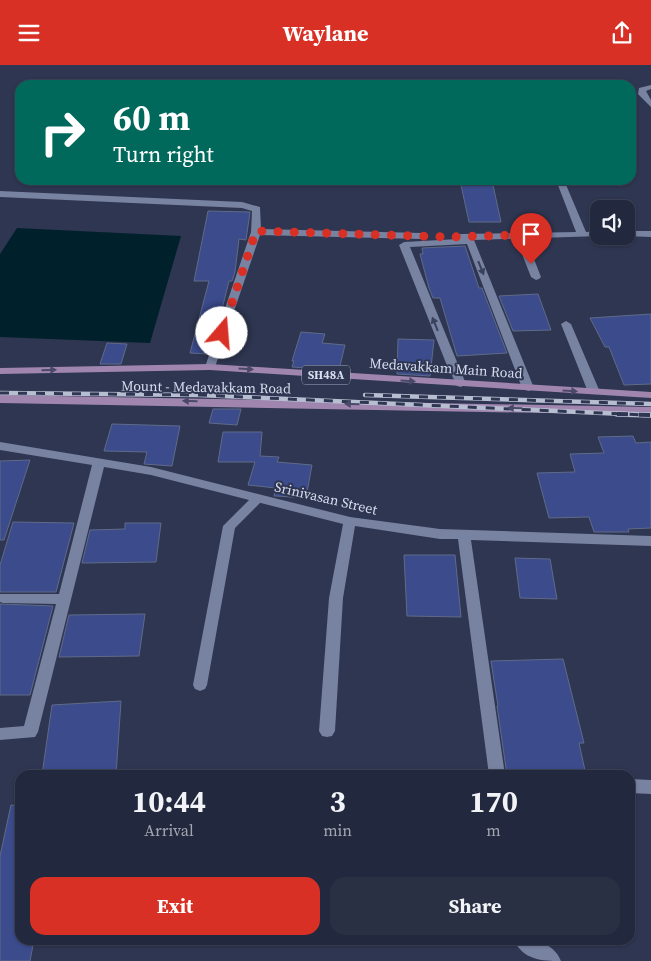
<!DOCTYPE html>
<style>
:root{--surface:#22283d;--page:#2a3044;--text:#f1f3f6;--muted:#a2a6b0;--line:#3f4457;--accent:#d93025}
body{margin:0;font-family:"Source Serif 4",serif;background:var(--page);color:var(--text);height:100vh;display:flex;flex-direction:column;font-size:19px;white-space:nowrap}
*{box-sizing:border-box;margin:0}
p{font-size:16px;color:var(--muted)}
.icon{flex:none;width:28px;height:28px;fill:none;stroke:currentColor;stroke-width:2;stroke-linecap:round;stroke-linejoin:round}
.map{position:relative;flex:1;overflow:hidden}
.panel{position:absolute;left:15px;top:705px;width:620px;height:175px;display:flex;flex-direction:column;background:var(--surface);border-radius:15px;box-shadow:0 1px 4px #0004,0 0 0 1px var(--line)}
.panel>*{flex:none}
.guide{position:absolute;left:15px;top:15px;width:621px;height:105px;border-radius:15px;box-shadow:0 1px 4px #0004,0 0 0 1px var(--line);background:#00695c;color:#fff;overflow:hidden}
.buttons{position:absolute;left:590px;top:135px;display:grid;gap:10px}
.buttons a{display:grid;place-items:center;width:45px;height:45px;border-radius:10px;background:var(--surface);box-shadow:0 1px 4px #0004,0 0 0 1px var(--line);font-size:25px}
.pin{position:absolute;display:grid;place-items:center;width:42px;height:42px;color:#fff;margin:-51px -21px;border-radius:50% 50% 50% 0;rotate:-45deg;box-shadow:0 0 5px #0007}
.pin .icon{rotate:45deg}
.me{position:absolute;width:55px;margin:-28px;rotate:18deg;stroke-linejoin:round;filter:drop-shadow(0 0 4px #0008)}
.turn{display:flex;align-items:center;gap:18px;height:105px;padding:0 15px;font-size:22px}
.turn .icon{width:65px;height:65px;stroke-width:2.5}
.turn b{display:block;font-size:35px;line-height:42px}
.eta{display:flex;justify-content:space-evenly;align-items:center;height:85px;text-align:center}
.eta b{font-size:30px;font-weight:700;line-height:35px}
.button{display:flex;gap:10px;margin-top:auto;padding:10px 15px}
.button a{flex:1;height:58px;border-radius:15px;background:var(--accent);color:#fff;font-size:20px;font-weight:700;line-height:58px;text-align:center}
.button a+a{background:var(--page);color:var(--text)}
header{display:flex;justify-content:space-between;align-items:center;height:65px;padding:0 15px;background:var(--accent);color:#fff;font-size:22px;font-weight:700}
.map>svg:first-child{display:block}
</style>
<header><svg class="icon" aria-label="menu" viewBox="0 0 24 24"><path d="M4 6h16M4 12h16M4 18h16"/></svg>Waylane<svg class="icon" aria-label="share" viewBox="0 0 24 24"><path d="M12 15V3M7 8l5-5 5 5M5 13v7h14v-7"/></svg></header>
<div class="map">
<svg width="651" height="896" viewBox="0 0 651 896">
<rect width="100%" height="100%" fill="#2e3651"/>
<path fill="#00212b" d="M17,163L181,171L150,278L0,272V189Z"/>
<path fill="#3b4b8c" stroke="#606a88" d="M461,120H493L501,157H469Z
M208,146L250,147L246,175L239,174L235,207L232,216H229L221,248L207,289L190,288L209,216H194Z
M465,181L479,223H482L507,288L457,291L440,233H433L429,223L420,189H423L422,183Z
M538,229L551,265L513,266L499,231Z
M651,249V319L624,320L609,282H605L590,253Z
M301,267L325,269L322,278L345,280L339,305L292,302L294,296H292Z
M398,274L434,275L430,311L397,309Z
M107,278L127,279L121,299H100Z
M213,344H241L237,360L209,358Z
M112,359L180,361L172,401L144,399L147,387L104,386Z
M223,367H262L260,391L279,392L277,397L312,400L306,433L276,431H274L276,423L248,420L255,397H218Z
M633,371L636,378L651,377V463L628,464L629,467H594L589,452L549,453L537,408L575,407L570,389L604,388L598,372Z
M30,395L4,475H0V396Z
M13,457L74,458L56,527H0V500Z
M125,458H161L156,497L82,498L90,465L125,464Z
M404,490H455L461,552L407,551Z
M515,493L550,494L557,534L520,533Z
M0,539L53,541L30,630H0Z
M145,549L139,591L59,592L69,550Z
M563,594L584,678H579L586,710H507L497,641H498L491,596Z
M121,636L116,710H42L52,640Z
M11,740L20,741V875H34L30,896H0V791Z"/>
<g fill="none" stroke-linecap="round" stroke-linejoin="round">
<path fill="#7882a1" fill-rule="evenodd" d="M651,20V24L646,26L651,35V42L638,29L639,23Z
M520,168L525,171L541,212L539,214L536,215L531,212L515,171Z
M566,256L571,259L600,327L598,329H590L588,327L561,259Z
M258,429L264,433L262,436L235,463L207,620L205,624L200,626L195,624L193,620L223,461L254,430Z"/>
<path fill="#7882a1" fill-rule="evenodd" d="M556,115H564L586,167L599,166V171H601L474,175L534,323L532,325L528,326L522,323L467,179L410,182L466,319L461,322L457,321L446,298L399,180L404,177L458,174V170L461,169L576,167Z
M0,126L242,137L260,142L261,164L421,168L426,171L421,174L260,170L215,302L210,305L205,302L251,167L252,146L242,143L0,132Z
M626,166H651V172L624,171H626Z
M0,377L151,402L350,452L440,464L651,471V481L471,475L505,710H489L458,474H440L355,461L343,533L335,666L332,671L327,672L322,671L319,666L329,533L343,459L151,410L104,402L38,667L35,672L0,675V663L24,661L56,539L3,538L0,537V529H59L92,400L0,385Z
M630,714L651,715V729L630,728Z
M514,875C533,875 553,876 561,896C542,896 523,895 514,875Z"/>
<path fill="#a086af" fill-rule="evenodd" d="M210,299L651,327V333L210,305L0,309V303Z
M0,330L651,342V350L0,338Z"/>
<g stroke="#b8bed1" stroke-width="4.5">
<path id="rail-far1" d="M0,328L199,330L646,350
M365,330L651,339"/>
</g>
<g stroke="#b8bed1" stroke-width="5.5">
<path id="rail" d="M617,349L651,350"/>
</g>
<use href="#rail-far1" stroke="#2e3651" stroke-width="3" stroke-dasharray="9" stroke-linecap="butt"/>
<use href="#rail" stroke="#2e3651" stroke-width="4" stroke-dasharray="11" stroke-linecap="butt"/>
</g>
<defs><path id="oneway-solid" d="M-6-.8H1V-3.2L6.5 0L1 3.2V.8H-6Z" transform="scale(1.25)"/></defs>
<g fill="#39415d">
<use href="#oneway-solid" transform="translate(481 203) rotate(68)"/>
<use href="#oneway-solid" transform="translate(435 259) rotate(-112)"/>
</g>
<g fill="#4a4a68">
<use href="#oneway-solid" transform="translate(246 304) rotate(4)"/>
<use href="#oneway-solid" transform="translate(49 305) rotate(-1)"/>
<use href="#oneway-solid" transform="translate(408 316) rotate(4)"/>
<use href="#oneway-solid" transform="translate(570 326) rotate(4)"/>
<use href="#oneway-solid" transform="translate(190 336) rotate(-179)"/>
<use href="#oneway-solid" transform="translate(352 339) rotate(-179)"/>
<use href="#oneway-solid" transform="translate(515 343) rotate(-179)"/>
</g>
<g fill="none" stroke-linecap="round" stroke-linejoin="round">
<path stroke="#d93025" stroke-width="9" stroke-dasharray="0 16.2" d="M222,268L256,166L450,172L520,170L531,199"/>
</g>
<g text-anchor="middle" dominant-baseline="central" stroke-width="4" stroke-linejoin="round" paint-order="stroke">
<rect fill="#2e3651" stroke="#a4abbf" stroke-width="1" x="302" y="300.5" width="48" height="19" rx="4"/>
<g font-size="12" font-weight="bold" fill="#d7ddee">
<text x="326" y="310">SH48A</text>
</g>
<g font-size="14" fill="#d7ddee" stroke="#2e3651">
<text transform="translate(446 303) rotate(4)">Medavakkam Main Road</text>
<text transform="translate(206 322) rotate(1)">Mount - Medavakkam Road</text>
<text transform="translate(326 433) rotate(13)">Srinivasan Street</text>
</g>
</g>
</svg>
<div class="buttons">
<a><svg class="icon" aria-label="sound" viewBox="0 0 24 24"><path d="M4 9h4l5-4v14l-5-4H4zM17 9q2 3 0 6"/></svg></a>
</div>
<div class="pin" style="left:531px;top:199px;background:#d93025"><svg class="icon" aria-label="arrive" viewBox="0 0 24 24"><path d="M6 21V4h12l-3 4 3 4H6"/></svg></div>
<svg class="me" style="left:222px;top:268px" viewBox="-20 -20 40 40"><circle r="19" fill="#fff"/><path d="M0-13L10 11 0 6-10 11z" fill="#d93025"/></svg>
<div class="guide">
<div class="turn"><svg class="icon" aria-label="right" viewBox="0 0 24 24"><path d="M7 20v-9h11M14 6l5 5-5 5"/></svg><div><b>60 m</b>Turn right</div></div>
</div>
<section class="panel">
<div class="eta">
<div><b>10:44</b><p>Arrival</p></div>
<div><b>3</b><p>min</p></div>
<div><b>170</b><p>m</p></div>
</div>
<div class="button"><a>Exit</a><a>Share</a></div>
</section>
</div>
